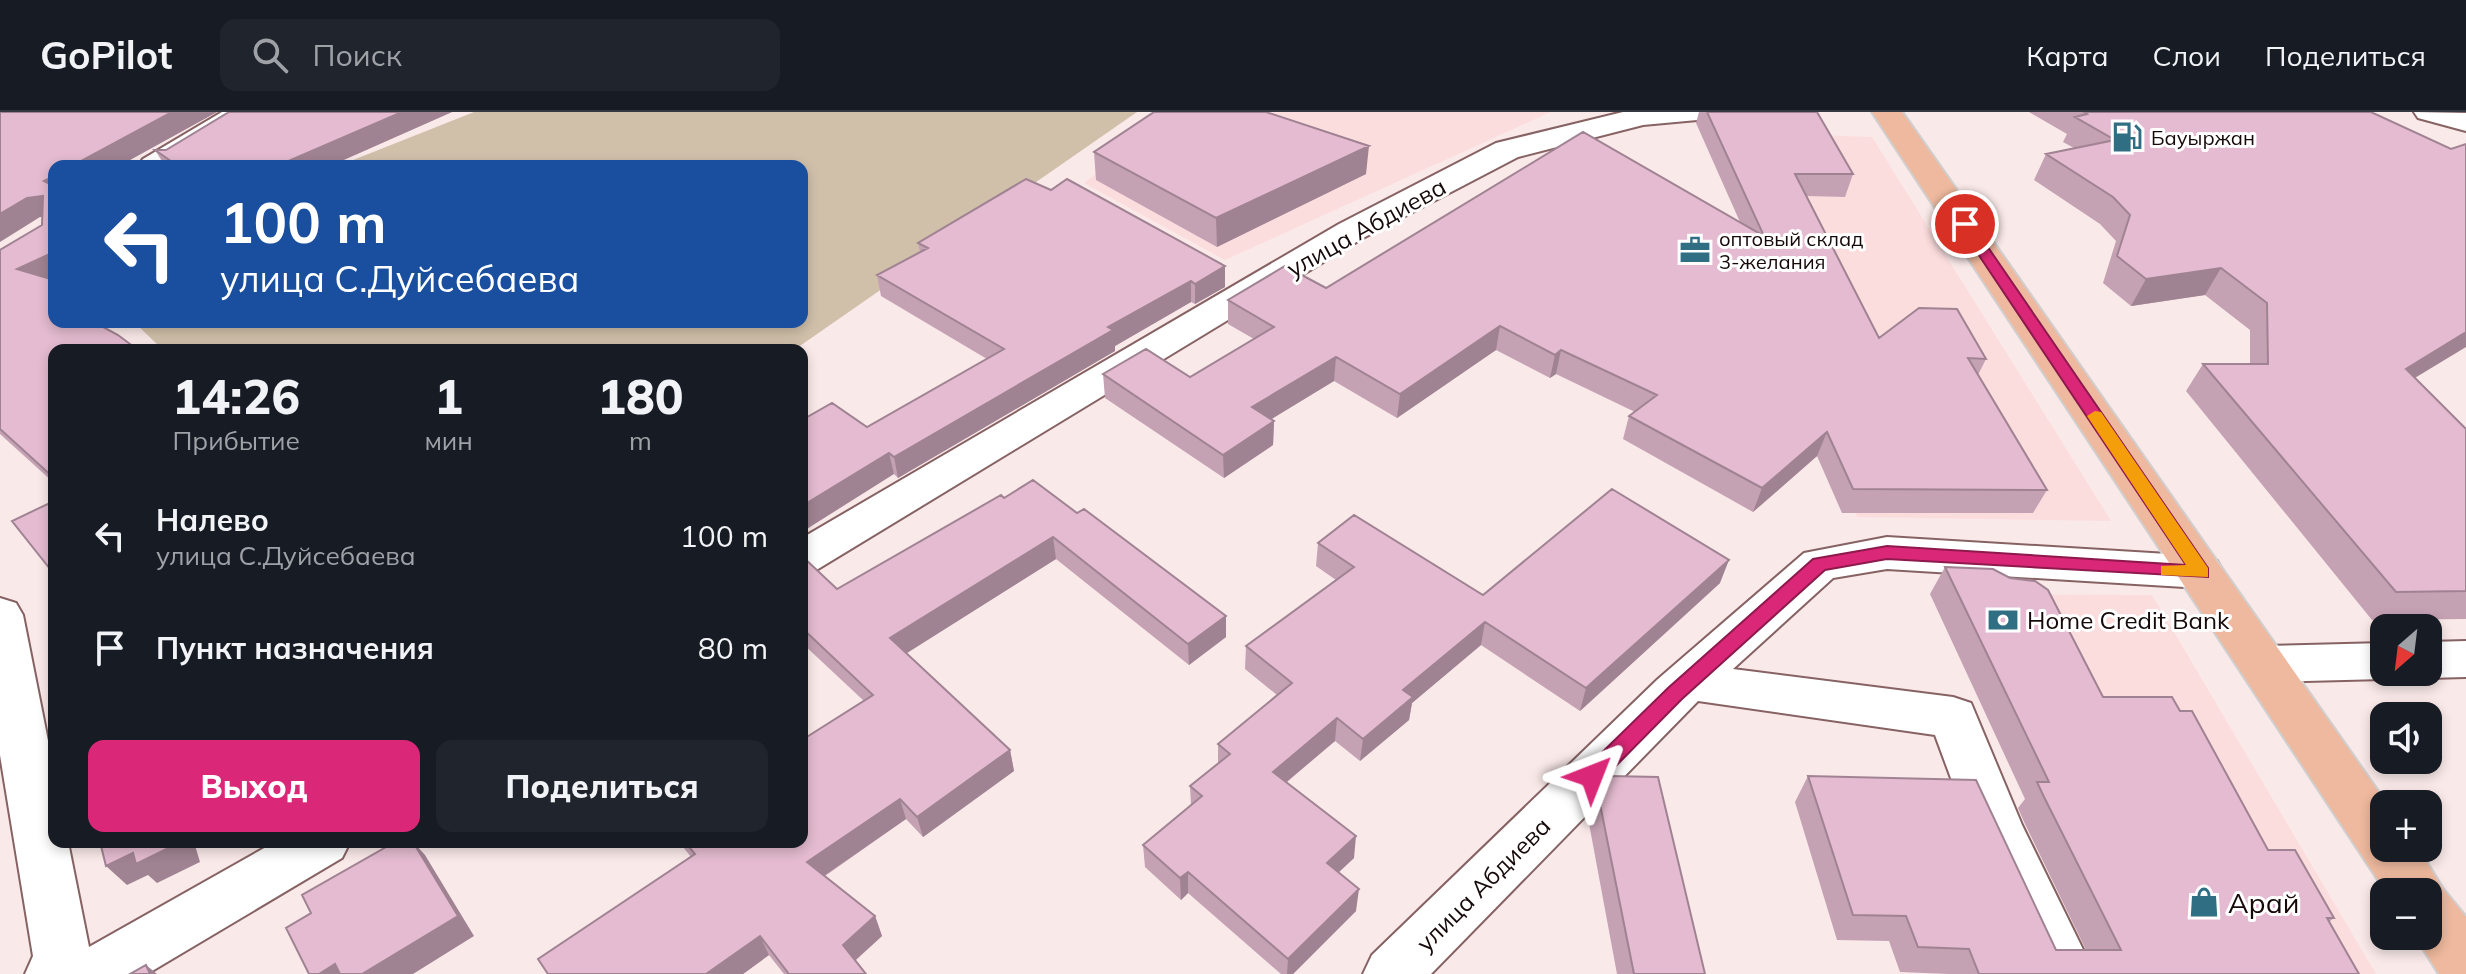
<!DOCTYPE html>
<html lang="ru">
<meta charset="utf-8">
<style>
:root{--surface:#171b24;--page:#20242c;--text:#f1f3f6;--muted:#9ea1a6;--line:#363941;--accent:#db2777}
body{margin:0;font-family:Mulish,sans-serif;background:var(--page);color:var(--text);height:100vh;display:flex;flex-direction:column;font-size:30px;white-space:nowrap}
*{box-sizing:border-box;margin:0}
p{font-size:26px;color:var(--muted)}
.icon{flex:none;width:44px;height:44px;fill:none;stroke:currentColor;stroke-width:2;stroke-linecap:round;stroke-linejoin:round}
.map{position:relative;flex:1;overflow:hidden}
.side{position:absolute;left:48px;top:232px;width:760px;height:504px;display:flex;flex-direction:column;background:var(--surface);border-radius:16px;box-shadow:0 4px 12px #0003}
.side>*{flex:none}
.hud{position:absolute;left:48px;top:48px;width:760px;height:168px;border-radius:16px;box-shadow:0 4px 12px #0003;background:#1a4fa0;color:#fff;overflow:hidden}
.needle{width:52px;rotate:208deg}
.buttons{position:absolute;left:2370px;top:502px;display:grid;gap:16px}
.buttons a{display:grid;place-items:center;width:72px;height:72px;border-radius:16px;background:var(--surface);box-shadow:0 4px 12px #0003;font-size:40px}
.pin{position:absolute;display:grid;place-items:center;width:68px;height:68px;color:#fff;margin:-34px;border:4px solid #fff;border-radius:50%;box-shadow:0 2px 8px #0007}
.me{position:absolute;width:88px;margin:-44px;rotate:45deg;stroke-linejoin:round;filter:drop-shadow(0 0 6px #0008)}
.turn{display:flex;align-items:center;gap:28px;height:168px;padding:0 40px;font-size:36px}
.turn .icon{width:104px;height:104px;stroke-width:2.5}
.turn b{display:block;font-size:56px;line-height:68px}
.eta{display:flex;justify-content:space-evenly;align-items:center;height:136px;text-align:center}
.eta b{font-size:48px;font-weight:800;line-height:56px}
.primary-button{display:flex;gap:16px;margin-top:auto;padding:16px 40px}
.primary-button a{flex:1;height:92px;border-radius:16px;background:var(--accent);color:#fff;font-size:32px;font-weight:800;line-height:92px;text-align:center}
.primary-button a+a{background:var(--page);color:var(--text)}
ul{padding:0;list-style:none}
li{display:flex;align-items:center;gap:24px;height:112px;padding:0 40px}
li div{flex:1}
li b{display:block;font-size:30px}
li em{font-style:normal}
header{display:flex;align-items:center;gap:48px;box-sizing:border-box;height:112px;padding:0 40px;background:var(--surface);border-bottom:2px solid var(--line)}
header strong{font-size:38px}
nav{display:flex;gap:44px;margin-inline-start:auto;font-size:28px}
.search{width:560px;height:72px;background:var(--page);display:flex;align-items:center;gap:20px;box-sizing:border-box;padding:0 28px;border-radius:16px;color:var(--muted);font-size:30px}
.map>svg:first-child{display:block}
</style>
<header>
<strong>GoPilot</strong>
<div class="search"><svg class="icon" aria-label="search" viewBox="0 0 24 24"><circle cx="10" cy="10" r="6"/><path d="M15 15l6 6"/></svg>Поиск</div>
<nav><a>Карта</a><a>Слои</a><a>Поделиться</a></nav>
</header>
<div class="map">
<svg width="2466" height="862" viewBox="0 0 2466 862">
<rect width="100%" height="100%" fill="#fae9e9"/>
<path fill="#fcddde" d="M1177,0H1551L1225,148L1084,71Z
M1705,19L1872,25L2111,409L1857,405Z
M1943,482L2152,483L2376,862H2122Z"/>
<path fill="#d0c0aa" d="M474,0H1137L794,238H163L134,210H802V54H338Z"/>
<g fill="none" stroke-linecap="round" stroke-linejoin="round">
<g stroke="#866263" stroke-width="4">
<path id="minor" d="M222,0H258L254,6L176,54H138L143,47Z
M1623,0H1723L1719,6L1643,13L1518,45L1363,126L818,457L802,462V426L1339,112L1496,31Z
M2414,0L2466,1V19L2418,6Z
M1887,425L2201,444L2217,449L2223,460L2217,471L2201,476L1887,457L1833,466L1733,557L1953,585L1971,591L2022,713L2095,862H2037L1969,715L1935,623L1698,589L1431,862H1363L1372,843L1658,567L1804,441Z
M0,486L16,491L23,503L54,659V730H68L89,835L275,730H350L342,746L147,862H25L33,844L0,643Z
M2466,529V565L2428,566L2411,561L2428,560V530Z
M2384,531V560H2402L2384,567L2264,570L2247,565L2240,552L2247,539L2264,534Z"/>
</g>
<g stroke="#d0cece" stroke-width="4">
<path id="major" d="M1872,0H1902L2387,692H2384V736H2418L2443,777L2466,805V862H2439L2415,824H2428V780H2386Z"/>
</g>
<use href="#minor" fill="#fff" fill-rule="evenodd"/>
<use href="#major" fill="#eeb99e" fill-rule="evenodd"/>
</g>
<path fill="#c4a1b3" d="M0,0H217L119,54H54L52,167L54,238V371L0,322V138L42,113V105H40Z
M452,0L330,54H165L155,38H166Z
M1699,0H1817L1853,62L1845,85L1807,84L1879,226L1986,247L1978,263L2047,378L2033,401H1842L1817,344L1753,400L1623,327L1629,304L1635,300L1556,262L1550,266L1496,238L1397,306L1334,269L1271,307L1274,309L1273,333L1224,366L1105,286L1103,262L1190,265L1254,227L1228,212V188L1326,176L1740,110L1696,11Z
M2029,0H2371L2415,266L2466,317V507L2372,508L2186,279L2203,252H2250V218L2205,183L2131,194L2103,171L2116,129L2100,112L2034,68L2046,42L2074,36L2063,30L2067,22Z
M1094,40L1366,62L1217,135L1096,68Z
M918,131L1225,154V175L1195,192L1191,190L1115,234V239L898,366L894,362L867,315L987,247L881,184L877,163L920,140Z
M1001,383L1226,525L1189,553L1056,447L906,541L1010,638L1014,659L923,725L906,707L825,764L875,804L882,824L856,848L866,862H784L769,843L743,862H548L691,745L679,730H802L864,589L802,531V444L837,477Z
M1318,431L1483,483L1720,471L1580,599L1481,533L1412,591L1409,608L1360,649L1335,629L1287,670L1354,746L1338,761L1356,799L1293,862H1281L1188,781L1181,788L1145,755L1143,733L1191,693L1190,674L1218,652V632L1277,583L1245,557L1246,534L1336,468L1316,454Z
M1945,455L2103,585L2268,738L2334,806L2329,810L2359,862H1949L1900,860L1889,829L1837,828L1795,690L1808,664L2056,838H2086L2025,712L2018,696L2025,687L1930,482Z
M1597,677L1705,862H1617L1588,706Z"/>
<path fill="#a08392" d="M172,0H217L119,54H72Z
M402,0H452L330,54H277Z
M1369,34L1366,62L1217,135L1216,106Z
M54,64V83L44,69Z
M43,84L54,103L40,105L0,130V102L27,86Z
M54,140V166L32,176L17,157Z
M1225,154V175L1195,192V172Z
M2221,156L2205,183L2131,194L2146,167Z
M1191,169V190L1115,234V239L898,366L894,345L1108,215Z
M1500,214L1496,238L1397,306L1400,282Z
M2466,220V235L2385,284L2406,257Z
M1561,238L1556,262L1550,266L1555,243Z
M1336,245L1334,269L1252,319V295Z
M1274,309L1273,333L1224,366L1223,343Z
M1827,320L1817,344L1753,400L1762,376Z
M889,341L894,362L802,420V394Z
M1053,425L1056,447L896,548L890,526Z
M1729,448L1720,471L1580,599L1586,576Z
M1226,504V525L1189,553L1188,532Z
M1485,510L1481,533L1412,591L1409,608L1360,649L1363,627L1403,578Z
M1337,606L1335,629L1272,682L1273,660Z
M1010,638L1014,659L923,725L917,705Z
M900,687L906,707L815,770L807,750Z
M1356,724L1354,746L1325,773L1327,751Z
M181,730H194L200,750L157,771L148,763L127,773L106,754L133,741Z
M413,730L425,743L474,824L413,862H362Z
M1188,760V781L1181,788L1180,766Z
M1359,777L1356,799L1293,862H1287L1288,847Z
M875,804L882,824L851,852L843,833Z
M760,824L769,843L743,862H706Z
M335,852L344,862H319Z
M146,853L157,862H150Z"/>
<path fill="#e4bbd0" stroke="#a08392" stroke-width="2" d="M0,0H172L72,54H54V64L44,69L54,74V140L17,157L54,168V210H94L118,223L138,238H54V366L0,317V138L42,113L43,84L27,86L0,102Z
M229,0H402L277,54H178L155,38H166Z
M1154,0H1266L1369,34L1216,106L1094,40Z
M1707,0H1817L1853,62H1795L1879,226L1919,196L1957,197L1986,247L1968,246L2047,378L1853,377L1827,320L1762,376L1629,304L1657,283L1561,238L1555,243L1500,214L1400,282L1336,245L1252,295L1274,309L1223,343L1103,262L1146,237L1190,265L1274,215L1228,188L1285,154L1326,176L1583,20L1764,124Z
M2084,0H2371L2451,37L2466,32V220L2406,257L2466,317V479L2396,480L2203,252H2268L2267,191L2221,156L2146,167L2117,144L2130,103L2113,85L2046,42L2115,28L2075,5L2087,2Z
M1026,67L1051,78L1067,67L1225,154L1195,172L1191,169L1108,215L1113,218L894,345L889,341L802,394V308L832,291L867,315L1004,237L877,163L928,136L918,131Z
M1033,368L1077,401L1084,397L1226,504L1188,532L1053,425L890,526L1010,638L917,705L900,687L807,750L875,804L843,833L866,862H789L760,824L706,862H548L538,847L695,742L685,730H802V628L873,583L802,516V444L837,477L1001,383L1004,386Z
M1612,377L1729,448L1586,576L1485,510L1403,578L1413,585L1363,627L1337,606L1273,660L1356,724L1327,751L1359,777L1288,847L1188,760L1180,766L1143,733L1202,684L1190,674L1230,642L1218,632L1292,571L1246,534L1354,455L1318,431L1354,403L1483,483Z
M54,389V462L12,409Z
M1945,455L1993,457L2010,466L2035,469L2048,478L2103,585H2172L2180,599H2192L2268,738H2295L2334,806H2327L2359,862H1979L1969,837L1918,835L1906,804L1853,803L1808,664L1976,668L2056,838H2121L2044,685L2037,670H2049Z
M1610,664L1658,665L1705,862H1634L1597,677Z
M100,730H181L136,752L133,741L106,754Z
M395,730H413L458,804L362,862H340L335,852L319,862H309L286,816L311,801L302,783Z
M146,853L150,862H130Z"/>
<path fill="#db2777" stroke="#8e194d" stroke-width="2" d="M1960,109H1970L2208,456V465L1887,447L1825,458L1682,587L1600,670H1585L1582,664L1585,657L1668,576L1813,447L1887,434L2186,453L1958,112Z"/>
<path fill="#f59e0b" d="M2095,299L2101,300L2208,456V465L2161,463V454L2186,453L2087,304Z"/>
<defs>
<g id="fuel-bare" transform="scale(2.4)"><path d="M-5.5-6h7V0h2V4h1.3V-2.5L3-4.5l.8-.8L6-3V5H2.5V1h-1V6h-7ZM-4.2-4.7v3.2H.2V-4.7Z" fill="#306e84" stroke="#fff" stroke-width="2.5" paint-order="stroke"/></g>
<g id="office-bare" transform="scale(2.4)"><path d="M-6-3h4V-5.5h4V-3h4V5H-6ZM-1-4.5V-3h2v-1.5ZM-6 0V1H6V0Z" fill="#306e84" stroke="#fff" stroke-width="2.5" paint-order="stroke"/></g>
<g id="bank-bare" transform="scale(2.4)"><path d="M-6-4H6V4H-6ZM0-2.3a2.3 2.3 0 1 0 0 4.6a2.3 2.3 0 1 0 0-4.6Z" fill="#306e84" stroke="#fff" stroke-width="2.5" paint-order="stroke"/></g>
<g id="shop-bare" transform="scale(2.4)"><path d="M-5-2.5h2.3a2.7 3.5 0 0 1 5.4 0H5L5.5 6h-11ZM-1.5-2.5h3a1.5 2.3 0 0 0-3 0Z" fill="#306e84" stroke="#fff" stroke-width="2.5" paint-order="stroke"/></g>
</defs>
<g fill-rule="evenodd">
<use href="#fuel-bare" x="2127" y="25"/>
<use href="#office-bare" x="1695" y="138"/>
<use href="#bank-bare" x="2003" y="508"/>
<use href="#shop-bare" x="2204" y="790"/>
</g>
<g text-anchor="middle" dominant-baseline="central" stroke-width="6" stroke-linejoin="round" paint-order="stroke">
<g font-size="20" fill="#16090a" stroke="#fff" text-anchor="start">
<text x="2151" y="25">Бауыржан</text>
<text x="1719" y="126">оптовый склад<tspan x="1719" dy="23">3-желания</tspan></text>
</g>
<g font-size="24" fill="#16090a" stroke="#fff">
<text transform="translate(1366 115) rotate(-29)">улица Абдиева</text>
<text transform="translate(1483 772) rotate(-45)">улица Абдиева</text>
</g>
<g font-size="24" fill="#16090a" stroke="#fff" text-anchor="start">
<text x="2027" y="508">Home Credit Bank</text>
</g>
<g font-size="28" fill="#16090a" stroke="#fff" text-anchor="start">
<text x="2228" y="790">Арай</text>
</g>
</g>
</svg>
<div class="buttons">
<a><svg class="needle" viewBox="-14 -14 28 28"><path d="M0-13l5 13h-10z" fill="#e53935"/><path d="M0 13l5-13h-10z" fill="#9ea1a6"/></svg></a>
<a><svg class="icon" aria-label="sound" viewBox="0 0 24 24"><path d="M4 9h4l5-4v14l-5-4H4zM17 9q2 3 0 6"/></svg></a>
<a>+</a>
<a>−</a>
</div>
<div class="pin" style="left:1965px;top:112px;background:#d93025"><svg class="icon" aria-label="arrive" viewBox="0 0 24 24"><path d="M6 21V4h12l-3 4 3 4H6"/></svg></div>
<svg class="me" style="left:1592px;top:664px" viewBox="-20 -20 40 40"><path d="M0-17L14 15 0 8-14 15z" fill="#db2777" stroke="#fff" stroke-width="4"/></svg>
<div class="hud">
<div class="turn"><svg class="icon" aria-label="left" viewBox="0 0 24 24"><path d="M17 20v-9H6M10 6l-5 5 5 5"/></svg><div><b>100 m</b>улица С.Дуйсебаева</div></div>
</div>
<section class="side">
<div class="eta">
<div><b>14:26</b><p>Прибытие</p></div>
<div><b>1</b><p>мин</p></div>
<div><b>180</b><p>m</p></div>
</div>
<ul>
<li><svg class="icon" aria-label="left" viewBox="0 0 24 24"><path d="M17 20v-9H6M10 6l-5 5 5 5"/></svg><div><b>Налево</b><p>улица С.Дуйсебаева</p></div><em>100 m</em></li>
<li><svg class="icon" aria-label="arrive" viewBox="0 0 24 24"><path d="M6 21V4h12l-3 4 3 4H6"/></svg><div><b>Пункт назначения</b></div><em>80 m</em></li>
</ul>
<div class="primary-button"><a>Выход</a><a>Поделиться</a></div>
</section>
</div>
